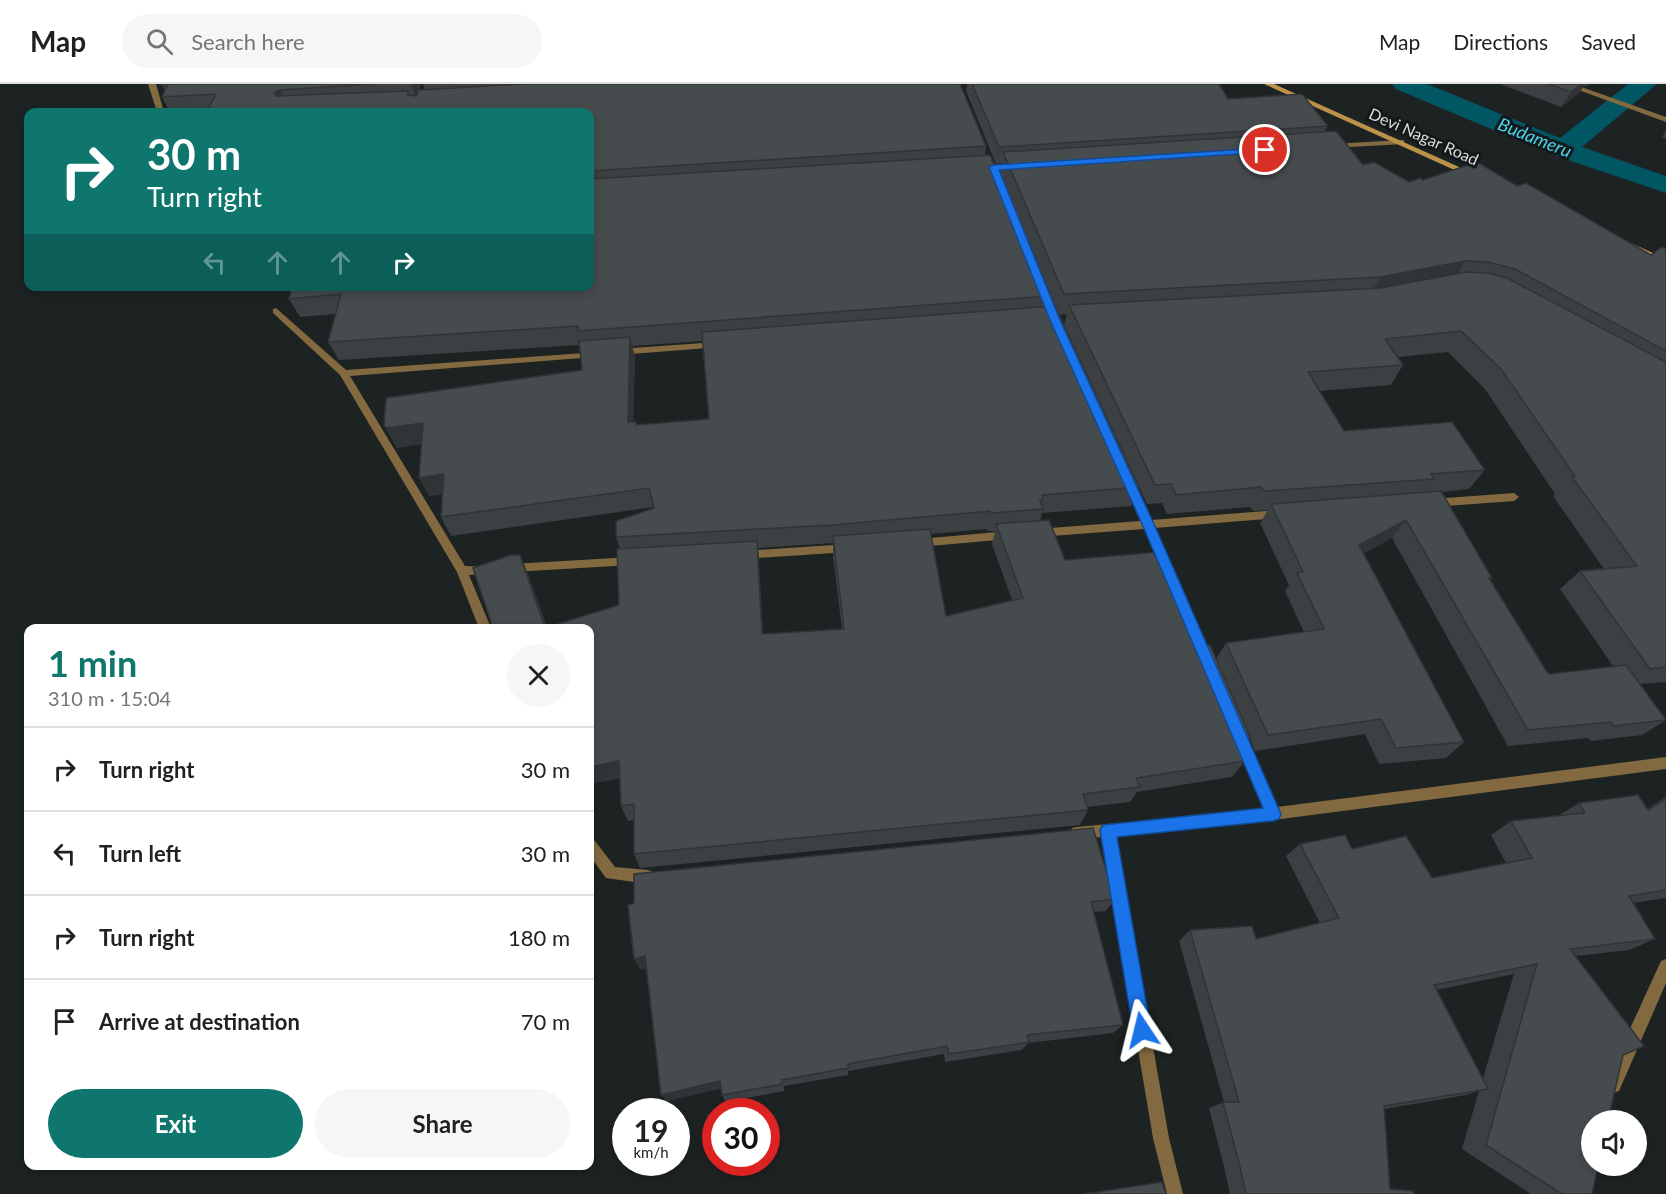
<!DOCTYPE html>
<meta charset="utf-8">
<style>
:root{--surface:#fff;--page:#f6f6f6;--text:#202124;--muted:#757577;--line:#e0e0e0;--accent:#0f766e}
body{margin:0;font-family:Lato,sans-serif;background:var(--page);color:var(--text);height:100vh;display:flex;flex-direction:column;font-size:22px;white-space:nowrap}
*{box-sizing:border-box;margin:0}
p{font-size:20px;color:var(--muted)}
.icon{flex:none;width:33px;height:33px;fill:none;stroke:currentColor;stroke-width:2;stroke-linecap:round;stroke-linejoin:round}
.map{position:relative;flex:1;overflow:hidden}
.panel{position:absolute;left:24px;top:540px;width:570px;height:546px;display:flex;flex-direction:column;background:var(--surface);border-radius:12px;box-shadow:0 3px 9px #0003}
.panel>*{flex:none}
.top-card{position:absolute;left:24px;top:24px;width:570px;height:183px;border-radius:12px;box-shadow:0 3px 9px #0003;background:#0f766e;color:#fff;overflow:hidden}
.fabs{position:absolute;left:1581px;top:1026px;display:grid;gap:12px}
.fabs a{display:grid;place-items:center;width:66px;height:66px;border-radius:50%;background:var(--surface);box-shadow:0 3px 9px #0003;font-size:30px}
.speed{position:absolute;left:612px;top:1014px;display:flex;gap:12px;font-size:30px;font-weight:700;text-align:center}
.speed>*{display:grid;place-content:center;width:78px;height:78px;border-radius:50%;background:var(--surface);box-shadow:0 3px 9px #0003;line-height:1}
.speed small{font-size:15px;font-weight:400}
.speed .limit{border:9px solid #d22;background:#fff;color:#111}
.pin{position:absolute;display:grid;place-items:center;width:51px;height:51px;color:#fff;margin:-26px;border:3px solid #fff;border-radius:50%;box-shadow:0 2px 6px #0007}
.me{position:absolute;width:66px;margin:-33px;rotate:350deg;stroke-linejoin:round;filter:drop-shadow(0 0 4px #0008)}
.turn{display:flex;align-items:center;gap:21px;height:126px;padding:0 24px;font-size:27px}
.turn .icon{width:78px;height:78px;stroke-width:2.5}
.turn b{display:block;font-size:42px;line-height:51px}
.lanes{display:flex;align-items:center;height:57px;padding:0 24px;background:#0003;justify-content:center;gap:30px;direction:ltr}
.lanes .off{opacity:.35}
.round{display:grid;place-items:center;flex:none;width:63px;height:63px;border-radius:32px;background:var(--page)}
.overview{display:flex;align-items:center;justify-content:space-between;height:102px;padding:0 24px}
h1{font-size:36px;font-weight:700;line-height:45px;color:var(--accent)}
.cta{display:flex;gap:12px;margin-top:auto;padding:12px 24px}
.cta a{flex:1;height:69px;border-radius:36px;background:var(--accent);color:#fff;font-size:24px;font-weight:700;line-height:69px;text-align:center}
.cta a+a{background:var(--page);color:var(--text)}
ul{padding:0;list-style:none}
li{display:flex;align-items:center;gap:18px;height:84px;padding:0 24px;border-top:2px solid var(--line)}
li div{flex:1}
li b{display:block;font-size:22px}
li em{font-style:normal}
header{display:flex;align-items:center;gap:36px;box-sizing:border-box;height:84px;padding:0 30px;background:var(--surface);border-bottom:2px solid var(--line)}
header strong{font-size:28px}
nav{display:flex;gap:33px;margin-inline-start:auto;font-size:21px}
.search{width:420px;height:54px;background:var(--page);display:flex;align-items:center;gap:15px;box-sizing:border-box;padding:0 21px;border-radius:33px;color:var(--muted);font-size:22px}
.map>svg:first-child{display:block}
</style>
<header>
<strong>Map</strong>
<div class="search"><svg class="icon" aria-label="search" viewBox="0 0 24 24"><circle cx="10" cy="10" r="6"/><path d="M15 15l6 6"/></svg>Search here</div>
<nav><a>Map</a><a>Directions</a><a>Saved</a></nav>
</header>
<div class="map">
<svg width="1666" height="1110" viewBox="0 0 1666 1110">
<rect width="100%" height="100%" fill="#1d2223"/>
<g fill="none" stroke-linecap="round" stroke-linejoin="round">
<path fill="#005763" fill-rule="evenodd" d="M1392,0H1427L1560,54L1628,0H1657L1582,63L1666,92V109L1553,71L1396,5Z"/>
<path fill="#83693f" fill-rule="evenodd" d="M148,0H156L164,28H157Z
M1562,0H1573L1666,33V38Z
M1401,56H1404V60L1333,64L1329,62L1333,60Z
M276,224L346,286L598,268L600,270L595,273L350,292L465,482L492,483L494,486L492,489L469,491L491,544H479L457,488L340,291L273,229V225Z
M718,258L723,261L721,263L618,271L613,268L618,265Z
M1129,394L1134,398L1151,436L1278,426L1283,430L1278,434L1155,444L1213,577L1211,581L1207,582L1203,581L1144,445L1038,453L1032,449L1038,445L1140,437L1124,398Z
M1514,409L1519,413L1514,417L1433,423L1428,419L1433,415Z
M1009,447L1015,451L1009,455L919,463L913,459L919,455Z
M848,460L854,464L848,468L742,475L736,471L742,467Z
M632,473L638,477L632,481L512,488L506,484L512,480Z
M1238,642L1243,644L1277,723L1666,673V685L1273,736L1116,752L1169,1054L1183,1110H1167L1153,1054L1102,753L1077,755L1072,754L1070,749L1072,744L1077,743L1264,725L1232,648L1233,644Z
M590,755L595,757L615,783L648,786L653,788L655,793L653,798L648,800L606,794L590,772Z
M1666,875V899L1619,1007L1613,1009L1607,1007L1605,1001L1607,995L1661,877Z"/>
<path fill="#bc924b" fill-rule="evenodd" d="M1264,0H1274L1477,91L1470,93Z
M1631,159L1666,175V181L1628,164L1627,162Z"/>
</g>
<path fill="#3c4042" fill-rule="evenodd" d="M162,0H421L419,6H425L423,0H960L986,62L985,71L1050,212L1048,222L1139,403L1131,422L1042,429L1040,437L1065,476L1216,575L1226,559L1304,548L1285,507L1289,501L1260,439L1268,426L1254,427L1250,423L1167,430L1162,419L1147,420L1064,241L1067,230L1059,231L1000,88L1002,79L996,80L966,7L967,0H1219L1228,15L1328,42L1325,47L1363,81L1409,98L1423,96L1517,102L1651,171L1666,165V598L1640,600L1666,636L1642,651L1591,657L1588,654L1508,662L1392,454L1364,469L1464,658L1446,674L1379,680L1365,650L1255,667L1250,654L1240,667L1245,677L1232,693L1137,708L1130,718L1087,723L1088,726L1080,741L640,784L634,770V736L628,737L621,722L620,694L590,700V544H493L528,490L547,543L619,521L620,465L616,453L654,424V423L451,452L441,433L442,410L429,412L421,360L397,364L384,341L582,286L579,261L339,276L328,258L336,230L300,233L289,215L292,202H590V28H170L162,13L165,7ZM703,257L709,335L637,341L633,338L635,273L632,262ZM1448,268L1485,305L1555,410L1553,412L1604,485L1580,487L1560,505L1613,582L1550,590L1547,588L1490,496L1492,494L1442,408L1469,405L1485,386L1344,347L1320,307L1391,301L1403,281L1398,273ZM987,445V447H995L992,460L1012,516L946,532L931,450ZM833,459V472L842,545L763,550L758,464Z
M1500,0H1589L1586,2H1584L1579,9L1561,23Z
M1666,47V54L1662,53Z
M1666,713V814L1633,819L1655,855L1629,866L1576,872L1623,971L1592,1110H1531L1462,1065L1479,1007L1466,1011L1384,1025L1390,1105L1414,1110H1230L1225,1087L1209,1024L1224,1018L1179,857L1190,846L1256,855L1320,839L1286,772L1300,760L1352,765L1432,794L1506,779L1491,751L1511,737L1558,732L1579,719L1647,725ZM1514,890L1483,994L1436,906Z
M1115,815L1106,827L1093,828L1123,941L1113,949L1028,959L1022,966L945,978L944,970L848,987V991L784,1002V1007L726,1018L722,1011L721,1004L667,1017L646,884L640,885L634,875Z"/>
<path fill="#313436" d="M411,0H421L416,16Z
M1581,0H1585L1579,9L1561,23L1571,8Z
M280,6L289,24L274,9Z
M1465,177L1453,198L1369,214L1380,193Z
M630,253L635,273L633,357L628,338Z
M423,339L432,358L397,364L386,344Z
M444,390L453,409L429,412L419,394Z
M1406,436L1392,454L1346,479L1359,461Z
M757,457L759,476L764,568L762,550Z
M520,471L528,490L547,544H545Z
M619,677L625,692L590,700V683Z
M645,872L651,883L640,885L634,875Z
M720,997L724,1004L667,1017L661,1011Z"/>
<path fill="#464b4d" stroke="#313436" stroke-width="1.5" d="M162,0H373L280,6L274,9L276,12L408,7V11L416,12L419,6L524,0H960L986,62L590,87V28H207L216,10L162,13L168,0L161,1Z
M972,0H1219L1228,15L1302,10L1328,42L999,63Z
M1549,0H1581L1571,8Z
M1336,47L1363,81L1374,78L1409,98L1420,94L1423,96L1477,78L1517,102L1526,99L1651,171L1662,163L1666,165V267L1515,185L1488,178L1465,177L1380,193L1064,210L1003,68Z
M990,71L1050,212L578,247V242L328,258L341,210L289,215L292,202H590V95Z
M1466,188L1488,189L1507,194L1666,278V583L1650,585L1580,487L1637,482L1572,393L1575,392L1501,285L1461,247L1385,255L1403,281L1308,288L1344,347L1452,338L1485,386L1431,390L1434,395L1265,407L1261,403L1176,411L1171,400L1155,401L1069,221L1381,204Z
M1055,222L1139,403L1042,411L1043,416H1040L1043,425L991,429L990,427L832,441L616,453V437L654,424L649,404L441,433L444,390L419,394L423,339L386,344L384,341L386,314L582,286L579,257L630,253L628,338H636V341L709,335L702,248Z
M1441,407L1492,494H1489L1547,588L1550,590L1626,581L1666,636L1613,642L1611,638L1528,646L1406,436L1359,461L1464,658L1396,664L1381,635L1268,651L1226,559L1324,545L1297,489L1303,488L1271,420Z
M1049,436L1065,476L1159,468L1197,563L1210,561L1250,653L1235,655L1245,677L1136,694L1140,703L1083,710L1088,726L634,770V720L621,722L619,677L590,683V544H493L473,484L511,471H520L545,544L619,521L617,465L757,457L762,550L844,545L833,452L930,445L946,532L1023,514L996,440Z
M1638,711L1648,726L1666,715V806L1629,812L1655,855L1570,865L1644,962L1623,971L1608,1036H1592V1082H1598L1592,1110H1562L1486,1061L1537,880L1434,901L1488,1005L1384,1022L1390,1105L1413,1107L1414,1110H1246L1240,1083L1223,1018H1239L1190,846L1252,842L1256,855L1339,834L1300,760L1345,751L1352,765L1406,752L1432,794L1532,774L1511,737L1585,729L1579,719Z
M1093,744L1115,815L1091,818L1123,941L1027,951L1029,958L949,970L947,962L848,980V984L782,996V1000L722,1011L720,997L661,1011L645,872L634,875L628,821L634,819V790Z
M1162,1098L1166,1110H1084Z"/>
<path fill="#1a73e8" stroke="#114b97" stroke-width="1.5" d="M1265,64L1270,66L1268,68L999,86L1060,236L1154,440L1281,730L1279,735L1273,737L1117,753L1151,946L1148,953L1142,955L1136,953L1133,946L1100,746L1103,741L1263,724L1142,440L1050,236L989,83L994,81Z"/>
<g text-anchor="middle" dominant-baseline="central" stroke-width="6" stroke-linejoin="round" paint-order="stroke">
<g font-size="16" fill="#daddde" stroke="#141819">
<text transform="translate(1424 52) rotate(24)">Devi Nagar Road</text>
</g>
<g font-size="18" font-style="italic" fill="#49d5eb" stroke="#141819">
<text transform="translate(1535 53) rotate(22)">Budameru</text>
</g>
</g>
</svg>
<div class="fabs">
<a><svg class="icon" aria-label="sound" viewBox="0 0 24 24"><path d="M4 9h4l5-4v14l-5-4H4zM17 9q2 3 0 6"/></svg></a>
</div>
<div class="speed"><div>19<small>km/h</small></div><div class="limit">30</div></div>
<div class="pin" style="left:1265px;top:66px;background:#d93025"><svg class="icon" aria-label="arrive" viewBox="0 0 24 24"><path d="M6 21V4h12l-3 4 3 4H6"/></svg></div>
<svg class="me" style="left:1142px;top:946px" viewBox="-20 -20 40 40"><path d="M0-17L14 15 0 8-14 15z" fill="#1a73e8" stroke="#fff" stroke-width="4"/></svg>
<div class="top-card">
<div class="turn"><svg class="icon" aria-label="right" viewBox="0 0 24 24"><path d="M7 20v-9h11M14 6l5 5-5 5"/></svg><div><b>30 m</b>Turn right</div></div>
<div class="lanes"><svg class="icon off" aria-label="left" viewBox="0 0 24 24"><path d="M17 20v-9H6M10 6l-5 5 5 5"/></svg><svg class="icon off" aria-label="ahead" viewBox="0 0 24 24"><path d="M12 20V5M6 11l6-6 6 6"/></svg><svg class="icon off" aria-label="ahead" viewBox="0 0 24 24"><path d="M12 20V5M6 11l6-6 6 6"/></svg><svg class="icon" aria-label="right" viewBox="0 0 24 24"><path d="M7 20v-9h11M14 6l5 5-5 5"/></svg></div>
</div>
<section class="panel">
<div class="overview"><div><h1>1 min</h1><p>310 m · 15:04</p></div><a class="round"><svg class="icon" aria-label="close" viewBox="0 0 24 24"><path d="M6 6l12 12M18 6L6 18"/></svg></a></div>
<ul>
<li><svg class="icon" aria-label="right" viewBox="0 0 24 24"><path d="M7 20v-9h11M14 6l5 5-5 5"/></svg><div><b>Turn right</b></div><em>30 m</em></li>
<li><svg class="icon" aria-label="left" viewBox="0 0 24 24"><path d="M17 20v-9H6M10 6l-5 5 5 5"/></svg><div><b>Turn left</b></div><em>30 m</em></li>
<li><svg class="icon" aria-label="right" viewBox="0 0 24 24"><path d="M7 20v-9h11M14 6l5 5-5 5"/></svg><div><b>Turn right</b></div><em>180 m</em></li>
<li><svg class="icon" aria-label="arrive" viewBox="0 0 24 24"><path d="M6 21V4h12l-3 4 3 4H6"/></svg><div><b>Arrive at destination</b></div><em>70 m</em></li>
</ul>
<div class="cta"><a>Exit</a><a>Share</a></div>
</section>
</div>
